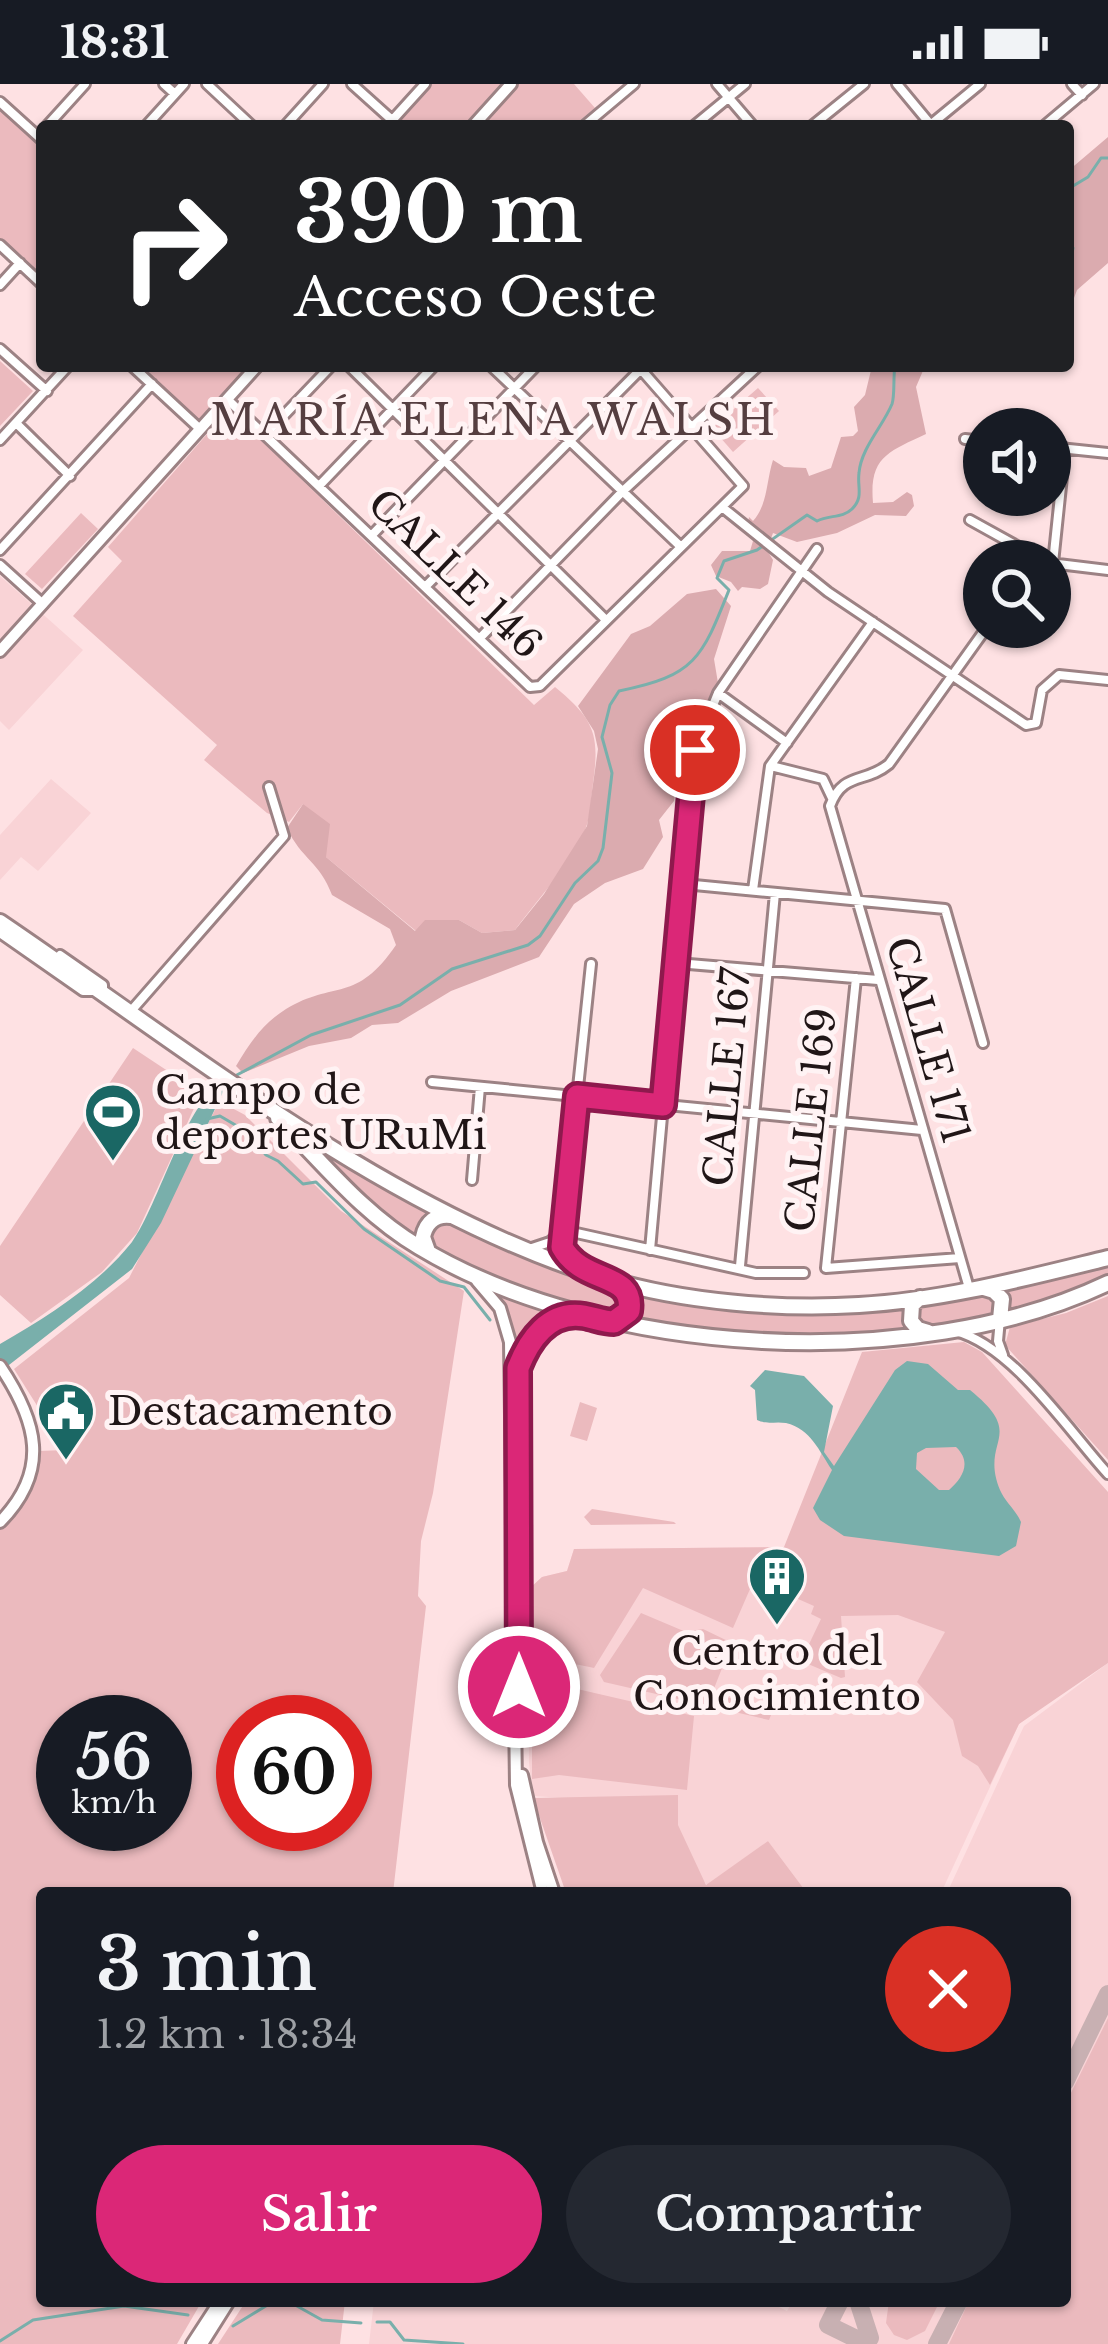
<!DOCTYPE html>
<html lang="es">
<meta charset="utf-8">
<style>
:root{--surface:#171b24;--page:#242831;--text:#f1f3f6;--muted:#9ea1a6;--accent:#db2777}
body{margin:0;font-family:"Libre Baskerville",serif;background:var(--page);color:var(--text);height:100vh;display:flex;flex-direction:column;font-size:45px;white-space:nowrap}
*{box-sizing:border-box;margin:0}
p{font-size:39px;color:var(--muted)}
.icon{flex:none;width:66px;height:66px;fill:none;stroke:currentColor;stroke-width:2;stroke-linecap:round;stroke-linejoin:round}
.map{position:relative;flex:1;overflow:hidden}
.details{position:absolute;left:36px;top:1803px;width:1035px;height:420px;display:flex;flex-direction:column;background:var(--surface);border-radius:12px;box-shadow:0 3px 9px #0004}
.details>*{flex:none}
.banner{position:absolute;left:36px;top:36px;width:1038px;height:252px;border-radius:12px;box-shadow:0 3px 9px #0004;background:#202124;color:#fff;overflow:hidden}
.tools{position:absolute;left:963px;top:324px;display:grid;gap:24px}
.tools a{display:grid;place-items:center;width:108px;height:108px;border-radius:50%;background:var(--surface);box-shadow:0 3px 9px #0004;font-size:60px}
.speed{position:absolute;left:36px;top:1611px;display:flex;gap:24px;font-size:60px;font-weight:700;text-align:center}
.speed>*{display:grid;place-content:center;width:156px;height:156px;border-radius:50%;background:var(--surface);box-shadow:0 3px 9px #0004;line-height:1}
.speed small{font-size:30px;font-weight:400}
.speed .limit{border:18px solid #d22;background:#fff;color:#111}
.pin{position:absolute;display:grid;place-items:center;width:102px;height:102px;color:#fff;margin:-51px;border:6px solid #fff;border-radius:50%;box-shadow:0 3px 12px #0007}
.me{position:absolute;width:132px;margin:-66px;rotate:0deg;stroke-linejoin:round;filter:drop-shadow(0 0 9px #0008)}
.turn{display:flex;align-items:center;gap:42px;height:252px;padding:0 60px;font-size:54px}
.turn .icon{width:156px;height:156px;stroke-width:2.5}
.turn b{display:block;font-size:84px;line-height:102px}
.round{display:grid;place-items:center;flex:none;width:126px;height:126px;border-radius:63px;background:var(--page)}
.head{display:flex;align-items:center;justify-content:space-between;height:204px;padding:0 60px}
h1{font-size:72px;font-weight:600;line-height:90px}
.primary-button{display:flex;gap:24px;margin-top:auto;padding:24px 60px}
.primary-button a{flex:1;height:138px;border-radius:72px;background:var(--accent);color:#fff;font-size:48px;font-weight:600;line-height:138px;text-align:center}
.primary-button a+a{background:var(--page);color:var(--text)}
.status{display:flex;justify-content:space-between;align-items:center;height:84px;padding:0 60px;background:var(--surface);direction:ltr}
.status svg{height:33px;fill:currentColor}
.map>svg:first-child{display:block}
</style>
<div class="status"><b>18:31</b><svg viewBox="0 0 49 12"><path d="M0 12V9h3v3zM5 12V6h3v6zM10 12V3h3v9zM15 12V0h3v12zM26 1h20v11H26zM47 4h2v5h-2z"/></svg></div>
<div class="map">
<svg width="1108" height="2260" viewBox="0 0 1108 2260">
<rect width="100%" height="100%" fill="#fee1e3"/>
<path fill="#f9d3d6" d="M0,492L83,566L9,646L0,637Z
M51,695L91,729L38,787L21,773L0,796V751Z
M784,1463L1060,1609L1019,1640L941,1809H807L768,1757L707,1801L671,1753L672,1721L533,1712L529,1679L528,1506L542,1493L567,1487L574,1465Z
M1108,1579V2260H369L374,2217H767L787,2227L793,2217H1065V1809H947L1024,1642Z"/>
<path fill="#ebbabe" fill-rule="evenodd" d="M429,0H503L465,42H391Z
M519,0H574L595,24L573,42H482Z
M0,23L42,61V193L0,155Z
M0,277L33,307L0,342Z
M140,282H249L201,338Z
M758,304L779,327L733,368L712,344Z
M229,325L534,621L555,603C594,635 600,650 593,699C591,714 591,732 585,746C568,783 539,814 515,846L482,849L459,836L416,847L326,773L303,720L289,738L267,729L204,676L217,661L73,532L122,477L108,463Z
M81,429L98,445L42,505L25,490Z
M133,964L201,1009L137,1149L102,1188L31,1239L0,1211V1162Z
M216,1024H232L245,1031L341,1127L464,1207L433,1409L421,1457L418,1512L426,1522L393,1809H42V2217H202L177,2260H0V1427L21,1399L39,1367L65,1366L14,1285L129,1194ZM63,1638H165V1740H63ZM243,1638H345V1740H243Z
M294,1042L439,1130L419,1158L383,1131Z
M446,1138L622,1207L625,1219L611,1230C581,1221 454,1184 437,1165C432,1158 433,1155 433,1147Z
M1108,1179V1194L1059,1217L1004,1230L1000,1205Z
M982,1207L999,1218L994,1231L930,1244L915,1231L918,1220Z
M497,1208L555,1230L535,1245L515,1290L516,1556L512,1240Z
M631,1209L755,1222L917,1216L918,1248L776,1254L622,1237Z
M1108,1212V1376L1005,1261L1010,1243L1066,1229Z
M964,1258L982,1268L1108,1408V1579L1019,1640L990,1701L978,1682L962,1672L953,1636L917,1598L945,1548L898,1531L841,1532L845,1593L841,1594L801,1577L821,1535L811,1530L814,1522L773,1504L768,1513L750,1505L733,1544L643,1504L594,1584C530,1571 527,1572 528,1506L542,1493L567,1487L574,1465L784,1463L862,1268Z
M580,1318L597,1324L587,1357L570,1352Z
M592,1425L674,1438L676,1440L591,1441L584,1433Z
M641,1529L686,1548L703,1545L732,1559L713,1607L771,1631L769,1636L604,1598L600,1591Z
M547,1598L694,1632L687,1706L559,1691L532,1695V1602Z
M678,1711V1741L706,1801L768,1757L807,1809H566L533,1714Z
M1108,1934V2260H949L969,2217H1065V2021Z
M246,2217H345L340,2260H218Z
M889,2217H940L925,2247L907,2256L894,2251L886,2239Z"/>
<path fill="#dbabaf" d="M1108,53V179L1077,206L1068,230V87Z
M872,282H925L916,303L926,350C888,368 869,373 873,419L893,418L907,408L912,411L914,422L906,432L875,431L837,449L797,458L773,449L767,466L773,476L768,500L760,505L742,503L738,507L731,498L716,492L711,481L722,467H750L753,457L747,445L749,433L753,437C768,420 766,398 773,376L784,383L806,384L809,392L831,384L841,353L853,352L858,347L854,323L865,311Z
M716,505L731,522L714,575L720,611L682,665L674,717L659,736L663,753L643,785L605,799L574,820L539,873L451,907L398,939L372,941L351,954L309,962L243,989L236,982C250,959 262,940 286,925C334,896 356,920 396,861L390,845L332,811C320,778 301,775 287,744L303,720L330,740L326,773L415,847L425,836H459L482,849L515,846L544,810L587,742L598,665L594,647L578,622L631,550L650,542L687,510Z"/>
<path fill="#79afab" fill-rule="evenodd" d="M223,999V1008L161,1139L132,1185L0,1288V1260C47,1233 98,1201 132,1158C159,1121 186,1016 223,999Z
M907,1277L928,1280L958,1306H970C1028,1353 979,1355 1000,1406C1005,1418 1016,1426 1021,1438L1016,1462L999,1472L844,1452L820,1436L813,1424L832,1386C819,1367 811,1345 786,1339C774,1337 768,1341 757,1336L755,1306L750,1302L765,1286L804,1292L833,1322L824,1368L834,1382L895,1286ZM956,1363C972,1378 963,1394 949,1406H939L916,1385L917,1369L926,1364Z"/>
<g fill="none" stroke-linecap="round" stroke-linejoin="round">
<path stroke="#79afab" stroke-width="3" d="M1068,105L1088,93L1101,74H1108
M1068,161L1073,164L1068,191
M235,992L311,951L400,921L452,885L528,861L540,852L575,799L598,777L603,764L612,689L602,653L610,621L619,607C695,592 702,574 729,506L717,494L724,477L757,466L807,431L817,437C829,431 843,434 852,425C864,413 857,403 859,389C861,364 883,342 892,320C895,311 893,293 895,282
M207,1035L220,1032L249,1049L266,1071L278,1077L303,1100L316,1098L364,1145L440,1197L464,1203L490,1236
M288,2217L322,2236L361,2239
M377,2238H390L404,2256L463,2260
M233,2242L274,2217
M0,2257L33,2236L124,2222L188,2231"/>
<path stroke="#c8b0b2" stroke-width="18" d="M1065,1998L1108,1910
M840,2217L828,2241L867,2260
M858,2217L870,2254
M937,2260L959,2217"/>
<g stroke="#9c8284" stroke-width="14">
<path id="minor" d="M164,0L175,10
M207,0L252,42
M352,0L392,36
M717,0L753,42
M897,0L931,41
M1072,0L1082,11
M0,18L42,56
M47,42L85,0
M146,42L184,0
M285,42L323,0
M387,42L425,0
M584,42L634,0
M694,42L745,0
M812,42L864,0
M929,42L980,0
M1044,42L1094,0
M0,161L42,200
M0,201L20,179
M0,265L47,307
M132,282L200,345
M349,282L605,535
M491,282L679,461
M227,315L530,603L540,602L743,402L638,282
M16,339L70,392
M265,351L331,282
M965,355L984,357
M0,356L68,282
M1050,363L1108,369
M319,402L434,282
M722,423L828,508L1026,641L1036,639L1042,606L1059,591L1108,596
M970,436L1044,477
M372,451L536,282
M0,466L152,300
M1050,479L1108,486
M1053,479L1065,364
M0,481L43,520
M427,501L641,285
M480,554L623,407L758,282
M718,609L787,659
M771,682L823,695L832,714
M684,800L945,825L983,959
M753,806L770,682L873,538
M0,849L83,907H95
M60,871L103,901V906
M677,879L878,896
M856,894L826,1184L960,1174
M131,927L284,752L269,703
M432,998L922,1046
M472,1096L480,1003
M563,1146L756,1189H804
M529,1165L550,1158L562,1147
M650,1166L695,666L718,609L817,465
M573,1178L562,1163L563,1146L591,880
M740,1182L775,809
M969,1204L830,722C843,687 865,700 889,680L987,543
M1000,1235L998,1257L1003,1271
M955,1247C1013,1262 1068,1346 1108,1390"/>
</g>
<g stroke="#9c8284" stroke-width="16">
<path id="major" d="M473,42L511,0
M0,567L257,282
M477,1197L500,1224L510,1258L516,1701L543,1809
M0,1282C37,1337 51,1386 0,1438
M517,1294C521,1260 543,1236 577,1231
M522,1691L537,1758L554,1809
M192,2260L220,2217
M202,2260L229,2217"/>
</g>
<g stroke="#9c8284" stroke-width="20">
<path id="highway" d="M0,838C186,964 391,1130 607,1195C683,1218 780,1226 859,1221C944,1216 1026,1194 1108,1174
M278,1034C323,1079 363,1130 419,1163C601,1273 915,1291 1108,1199
M428,1167L423,1153C426,1138 436,1130 451,1132
M984,1204L994,1207L1002,1215L1000,1235
M920,1214L912,1221L911,1237L918,1245L928,1248
M611,1238L625,1233L631,1221L628,1208L617,1200"/>
</g>
<use href="#minor" stroke="#fff" stroke-width="8"/>
<use href="#major" stroke="#fff" stroke-width="10"/>
<use href="#highway" stroke="#fff" stroke-width="14"/>
</g>
<g fill="none" stroke-linecap="round" stroke-linejoin="round">
<g stroke="#8e194d" stroke-width="30">
<path id="route" d="M519,1603L518,1284C529,1256 549,1226 584,1232C595,1234 603,1238 614,1238L629,1227C635,1187 583,1201 562,1163L577,1012L663,1021L695,666"/>
</g>
<use href="#route" stroke="#db2777" stroke-width="21"/>
</g>
<defs>
<g id="stadium-pin" transform="scale(3)"><path d="M0 17L-7.5 6A9.5 9.5 0 1 1 7.5 6Z" fill="#1a6764" stroke="#fff3f4"/><path d="M0-5a6.5 5 0 1 0 0 10a6.5 5 0 1 0 0-10ZM-3.5-1.8h7v3.6h-7Z" fill="#fff"/></g>
<g id="civic-pin" transform="scale(3)"><path d="M0 17L-7.5 6A9.5 9.5 0 1 1 7.5 6Z" fill="#1a6764" stroke="#fff3f4"/><path d="M-.6-6.5H3V-4.5H.6V-3L4-1V1h2V6H-6V1h2V-1L-.6-3ZM-1.2 2.5V6h2.4V2.5Z" fill="#fff"/></g>
<g id="building-pin" transform="scale(3)"><path d="M0 17L-7.5 6A9.5 9.5 0 1 1 7.5 6Z" fill="#1a6764" stroke="#fff3f4"/><path d="M-4-6H4V6H1V3H-1V6H-4ZM-2.5-4.3h1.7v1.8h-1.7ZM.8-4.3h1.7v1.8H.8ZM-2.5-1h1.7V.8h-1.7ZM.8-1h1.7V.8H.8Z" fill="#fff"/></g>
</defs>
<g fill-rule="evenodd">
<use href="#stadium-pin" x="113" y="1028"/>
<use href="#civic-pin" x="66" y="1327"/>
<use href="#building-pin" x="777" y="1492"/>
</g>
<g text-anchor="middle" dominant-baseline="central" stroke-width="10" stroke-linejoin="round" paint-order="stroke">
<g font-size="39" fill="#201617" stroke="#fff3f4">
<text transform="translate(455 490) rotate(44)">CALLE 146</text>
<text transform="translate(928 956) rotate(74)">CALLE 171</text>
<text transform="translate(727 993) rotate(-85)">CALLE 167</text>
<text transform="translate(811 1036) rotate(-84)">CALLE 169</text>
</g>
<g font-size="39" fill="#201617" stroke="#fff3f4" text-anchor="start">
<text x="155" y="1006">Campo de<tspan x="155" dy="45">deportes URuMi</tspan></text>
<text x="108" y="1327">Destacamento</text>
<text x="777" y="1567" text-anchor="middle">Centro del<tspan x="777" dy="45">Conocimiento</tspan></text>
</g>
<g font-size="42" letter-spacing="3" fill="#553e40" stroke="#fff3f4">
<text x="494" y="336">MARÍA ELENA WALSH</text>
</g>
</g>
</svg>
<div class="tools">
<a><svg class="icon" aria-label="sound" viewBox="0 0 24 24"><path d="M4 9h4l5-4v14l-5-4H4zM17 9q2 3 0 6"/></svg></a>
<a><svg class="icon" aria-label="search" viewBox="0 0 24 24"><circle cx="10" cy="10" r="6"/><path d="M15 15l6 6"/></svg></a>
</div>
<div class="speed"><div>56<small>km/h</small></div><div class="limit">60</div></div>
<div class="pin" style="left:695px;top:666px;background:#d93025"><svg class="icon" aria-label="arrive" viewBox="0 0 24 24"><path d="M6 21V4h12l-3 4 3 4H6"/></svg></div>
<svg class="me" style="left:519px;top:1603px" viewBox="-20 -20 40 40"><circle r="17" fill="#db2777" stroke="#fff" stroke-width="3"/><path d="M0-11L8 9 0 5-8 9z" fill="#fff"/></svg>
<div class="banner">
<div class="turn"><svg class="icon" aria-label="right" viewBox="0 0 24 24"><path d="M7 20v-9h11M14 6l5 5-5 5"/></svg><div><b>390 m</b>Acceso Oeste</div></div>
</div>
<section class="details">
<div class="head"><div><h1>3 min</h1><p>1.2 km · 18:34</p></div><a class="round" style="background:#d93025;color:#fff"><svg class="icon" aria-label="close" viewBox="0 0 24 24"><path d="M6 6l12 12M18 6L6 18"/></svg></a></div>
<div class="primary-button"><a>Salir</a><a>Compartir</a></div>
</section>
</div>
